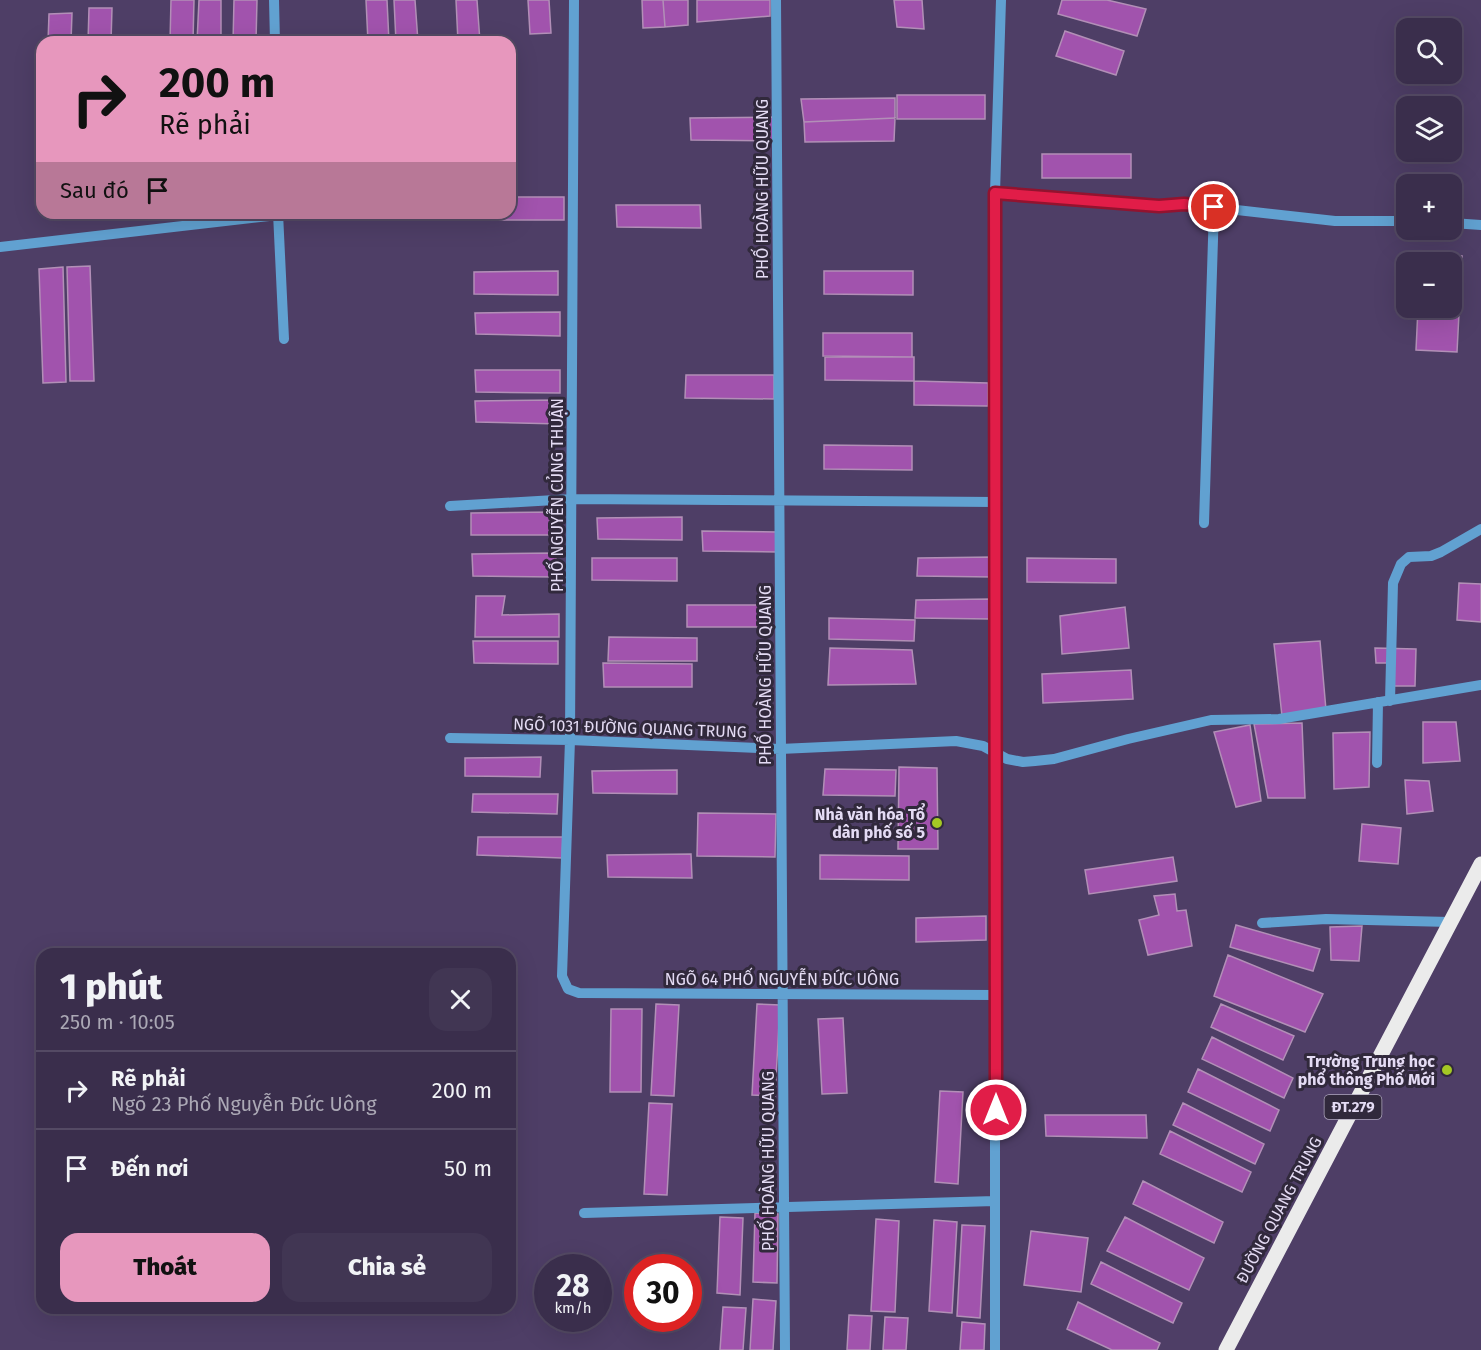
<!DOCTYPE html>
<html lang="vi">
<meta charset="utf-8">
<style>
:root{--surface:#3a2e4c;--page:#413653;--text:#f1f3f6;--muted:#aba8b5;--line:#544a64;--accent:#e797bd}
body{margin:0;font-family:"Fira Sans",sans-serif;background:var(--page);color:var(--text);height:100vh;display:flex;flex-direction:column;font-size:22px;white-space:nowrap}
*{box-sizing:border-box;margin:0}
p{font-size:20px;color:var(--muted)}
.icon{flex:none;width:33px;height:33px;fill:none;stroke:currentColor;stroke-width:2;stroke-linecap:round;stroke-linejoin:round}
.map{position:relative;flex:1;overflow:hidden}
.sheet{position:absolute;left:36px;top:948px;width:480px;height:366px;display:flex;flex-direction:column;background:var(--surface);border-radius:18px;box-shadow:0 6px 24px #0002,0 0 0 2px var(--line)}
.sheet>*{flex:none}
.guide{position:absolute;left:36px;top:36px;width:480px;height:183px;border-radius:18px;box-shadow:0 6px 24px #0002,0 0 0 2px var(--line);background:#e797bd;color:#111;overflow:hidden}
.buttons{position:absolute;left:1396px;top:18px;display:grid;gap:12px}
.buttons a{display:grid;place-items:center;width:66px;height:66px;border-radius:12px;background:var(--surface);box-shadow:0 6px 24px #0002,0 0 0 2px var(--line);font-size:30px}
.speed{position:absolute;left:534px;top:1254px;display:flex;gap:12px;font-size:30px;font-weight:700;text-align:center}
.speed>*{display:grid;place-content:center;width:78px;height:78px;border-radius:50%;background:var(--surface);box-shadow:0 6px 24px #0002,0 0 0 2px var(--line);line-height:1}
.speed small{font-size:15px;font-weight:400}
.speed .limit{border:9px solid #d22;background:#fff;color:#111}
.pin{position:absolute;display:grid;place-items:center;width:51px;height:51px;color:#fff;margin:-26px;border:3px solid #fff;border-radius:50%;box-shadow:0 2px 6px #0007}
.me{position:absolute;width:66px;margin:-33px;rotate:0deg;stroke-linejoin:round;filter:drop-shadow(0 0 4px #0008)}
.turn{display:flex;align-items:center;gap:21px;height:126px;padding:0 24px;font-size:27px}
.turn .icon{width:78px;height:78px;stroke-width:2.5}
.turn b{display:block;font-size:42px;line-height:51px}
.then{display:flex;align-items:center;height:57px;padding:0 24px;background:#0003;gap:12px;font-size:22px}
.round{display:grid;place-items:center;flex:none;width:63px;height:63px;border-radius:18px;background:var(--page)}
.headline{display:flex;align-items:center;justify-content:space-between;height:102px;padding:0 24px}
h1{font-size:36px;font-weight:800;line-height:45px}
.button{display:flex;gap:12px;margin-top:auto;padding:12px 24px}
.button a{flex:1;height:69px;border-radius:18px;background:var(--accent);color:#111;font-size:24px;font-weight:800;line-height:69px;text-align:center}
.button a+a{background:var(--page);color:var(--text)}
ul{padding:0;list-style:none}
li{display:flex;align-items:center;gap:18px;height:78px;padding:0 24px;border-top:2px solid var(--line)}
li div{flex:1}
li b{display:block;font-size:22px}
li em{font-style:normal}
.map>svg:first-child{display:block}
</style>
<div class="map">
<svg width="1481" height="1350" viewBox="0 0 1481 1350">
<rect width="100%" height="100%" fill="#4e3e66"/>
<path fill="#a153ad" stroke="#b28fb7" stroke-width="1.5" d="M171,0H194L193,42H170Z
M199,0H221V42H197Z
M234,0H257L256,42H233Z
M366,0H387L389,42H368Z
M394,0H415L418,42H396Z
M456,0H477L480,42H458Z
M528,0H549L551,33L530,34Z
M642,0H663L665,27L643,28Z
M663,0H688V25L665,27Z
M697,0H770V16L697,22Z
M894,0H922L924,29L897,27Z
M1062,0H1107L1146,9L1137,36L1058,14Z
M89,8H112L111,42H88Z
M72,13L71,42H48L49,14Z
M1065,31L1124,51L1116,75L1056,56Z
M897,95H985V119H897Z
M895,98V118L804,122L801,99Z
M775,117L776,141L691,140L690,118Z
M895,118L894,141L805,142L804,122Z
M1042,154H1131V178H1042Z
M510,197H564V220H480V213H510Z
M616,205H700L701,228L617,227Z
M1421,254L1462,256L1457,352L1416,350L1418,308H1452V262H1420Z
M90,266L94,381H70L67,267Z
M63,267L66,382L43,383L39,269Z
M558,271V295L474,294V272Z
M824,271H913V295L824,294Z
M560,312V336L476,334L475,313Z
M823,333H912V357L823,356Z
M825,357H914V381L825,380Z
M475,370H560V393L476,392Z
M686,375H774V399L685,398Z
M914,381L988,383V406L914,405Z
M560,400V424L476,422L475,401Z
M824,445L912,446V470L824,469Z
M555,512V535H471V513Z
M682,517V540L598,539L597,518Z
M702,531L778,532V552L703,551Z
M556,553V577L473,576L472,554Z
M993,557V577L917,576L918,558Z
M592,558H677V581L592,580Z
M1027,558L1116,559V583L1027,582Z
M1459,583L1481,584V622L1457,620Z
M476,596H505L502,615L559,614V637H475Z
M991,599V619L915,618L916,600Z
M687,605H771V627H687Z
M1125,607L1129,648L1062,654L1060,616Z
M829,618L915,620L914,641L829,639Z
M609,637L697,638V661H608Z
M473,641H558V664L474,663Z
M1320,641L1326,710L1282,716L1274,644Z
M830,648L912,650L916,684L828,685Z
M1375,648L1416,649L1415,686H1388L1389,663H1376Z
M603,663L692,664V687H604Z
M1131,670L1133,699L1043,703L1042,674Z
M1423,722H1456L1460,761L1423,763Z
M1302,723L1305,798H1268L1254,724Z
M1250,725L1261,801L1236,807L1214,732Z
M1370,732L1369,787L1334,789L1333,733Z
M541,757L540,777L465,776V758Z
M899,767L937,768L938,849H898Z
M825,769L896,770L895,796L823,795Z
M677,770V794L593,793L592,771Z
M1405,780L1429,781L1433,811L1407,814Z
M473,794H558L557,814L472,812Z
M698,813L776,814L775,857L697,856Z
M1362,824L1401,828L1398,864L1359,861Z
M478,837H563L562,858L477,855Z
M691,854L692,878L608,877L607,855Z
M820,855L909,856V880L820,879Z
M1173,857L1177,881L1089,894L1085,870Z
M1175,894L1177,911L1186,910L1192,946L1148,955L1139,920L1159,915L1154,896Z
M986,916V940L916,942V918Z
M1236,925L1320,949L1313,971L1230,947Z
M1362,926L1359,961L1331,960L1330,927Z
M1228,955L1323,994L1305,1032L1214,996Z
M656,1004L679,1005L674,1096L651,1095Z
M757,1004L780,1005L775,1096L752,1095Z
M1221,1004L1294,1036L1283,1060L1211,1027Z
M611,1009H642L641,1092H610Z
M843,1018L847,1093L822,1094L818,1019Z
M1212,1037L1293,1078L1284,1098L1202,1059Z
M1198,1069L1279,1110L1270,1131L1188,1092Z
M940,1091L963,1092L958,1184L935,1182Z
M649,1103L672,1104L667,1195L644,1194Z
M1183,1103L1264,1144L1255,1164L1173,1125Z
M1045,1115H1146L1147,1138L1046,1136Z
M1170,1131L1251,1172L1242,1192L1160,1154Z
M1143,1181L1223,1222L1214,1243L1133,1204Z
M755,1213L778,1214L777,1283L753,1282Z
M720,1217L743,1218L740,1295L717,1293Z
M1125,1217L1204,1258L1189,1290L1107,1251Z
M876,1219L899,1221L895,1312L871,1311Z
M934,1220L957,1222L952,1313L929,1311Z
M962,1225L985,1226L980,1318L957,1316Z
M1031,1231L1088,1238L1081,1292L1024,1285Z
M1101,1262L1182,1303L1173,1323L1091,1284Z
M753,1299L776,1301L773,1350H750Z
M1078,1302L1160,1343L1157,1350H1112L1067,1329Z
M723,1307L746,1308L743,1350H720Z
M849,1315L872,1316L870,1350H847Z
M885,1317L908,1318L906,1350H883Z
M962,1322L985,1324L984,1350H960Z"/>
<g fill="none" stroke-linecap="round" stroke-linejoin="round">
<path stroke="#61a1d1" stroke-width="10" d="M274,0L275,42
M574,0L570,740L562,976L568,989L579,993L996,995
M776,0L785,1350
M995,193L1159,206L1184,204L1335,221H1407
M278,213L284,339
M1452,223L1481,225
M0,247L278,215
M450,506L572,499L995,502
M1204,523L1214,208
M1390,701L1393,583L1401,564L1409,557L1431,556L1441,552L1481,529
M450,738L570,740L780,749L956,741L983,746L1007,759L1023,762L1035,761L1054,759L1128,739L1211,720L1279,719L1481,685
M1377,763L1378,702
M1262,923L1326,919L1450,922
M584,1213L995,1201
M995,1350V193L1001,0"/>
<path stroke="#ebebeb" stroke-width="15" d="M1226,1350L1481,864"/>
</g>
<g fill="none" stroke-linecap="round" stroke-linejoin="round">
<g stroke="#92132f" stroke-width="15">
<path id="route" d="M996,1110L995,193L1159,206L1184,204L1214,207"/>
</g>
<use href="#route" stroke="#e11d48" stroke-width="10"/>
</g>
<g fill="#a4c824" stroke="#31293c" stroke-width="2">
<circle cx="937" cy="823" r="6"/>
<circle cx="1447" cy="1070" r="6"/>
</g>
<g text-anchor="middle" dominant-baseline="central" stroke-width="6" stroke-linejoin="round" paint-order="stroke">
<rect fill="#31293c" stroke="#aea6bd" stroke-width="1.5" x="1324.5" y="1095" width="57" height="24" rx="4.5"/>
<g font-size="15" font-weight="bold" fill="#e4dbf4">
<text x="1353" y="1107">ĐT.279</text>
</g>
<g font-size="16" fill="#e4dbf4" stroke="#31293c">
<text transform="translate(762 189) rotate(-90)">PHỐ HOÀNG HỮU QUANG</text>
<text transform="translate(557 495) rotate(-90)">PHỐ NGUYỄN CỦNG THUẬN</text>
<text transform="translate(765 675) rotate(-90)">PHỐ HOÀNG HỮU QUANG</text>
<text transform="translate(630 728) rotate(2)">NGÕ 1031 ĐƯỜNG QUANG TRUNG</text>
<text x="782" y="979">NGÕ 64 PHỐ NGUYỄN ĐỨC UÔNG</text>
<text transform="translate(768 1161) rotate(-90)">PHỐ HOÀNG HỮU QUANG</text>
<text transform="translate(1279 1210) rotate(-62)">ĐƯỜNG QUANG TRUNG</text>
</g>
<g font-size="16" font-weight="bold" fill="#e4dbf4" stroke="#31293c" text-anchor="end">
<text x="925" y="814">Nhà văn hóa Tổ<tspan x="925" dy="18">dân phố số 5</tspan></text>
<text x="1435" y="1061">Trường Trung học<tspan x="1435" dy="18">phổ thông Phố Mới</tspan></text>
</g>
</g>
</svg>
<div class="buttons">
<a><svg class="icon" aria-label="search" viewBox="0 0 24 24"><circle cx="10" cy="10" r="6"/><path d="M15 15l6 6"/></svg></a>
<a><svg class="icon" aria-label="layers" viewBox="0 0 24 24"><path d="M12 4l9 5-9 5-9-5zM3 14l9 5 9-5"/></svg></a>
<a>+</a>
<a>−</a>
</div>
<div class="speed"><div>28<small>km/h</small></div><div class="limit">30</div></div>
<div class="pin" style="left:1214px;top:207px;background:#d93025"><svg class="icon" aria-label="arrive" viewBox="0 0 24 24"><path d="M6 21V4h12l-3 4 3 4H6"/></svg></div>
<svg class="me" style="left:996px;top:1110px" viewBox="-20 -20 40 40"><circle r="17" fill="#e11d48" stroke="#fff" stroke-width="3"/><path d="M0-11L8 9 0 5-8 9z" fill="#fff"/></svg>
<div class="guide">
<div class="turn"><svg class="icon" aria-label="right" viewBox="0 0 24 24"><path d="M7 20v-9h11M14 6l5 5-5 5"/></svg><div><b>200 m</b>Rẽ phải</div></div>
<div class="then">Sau đó<svg class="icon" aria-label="arrive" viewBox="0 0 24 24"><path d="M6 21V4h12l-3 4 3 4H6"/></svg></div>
</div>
<section class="sheet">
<div class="headline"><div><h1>1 phút</h1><p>250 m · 10:05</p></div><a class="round"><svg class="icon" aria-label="close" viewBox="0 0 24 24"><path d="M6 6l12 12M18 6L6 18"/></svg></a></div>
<ul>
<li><svg class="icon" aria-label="right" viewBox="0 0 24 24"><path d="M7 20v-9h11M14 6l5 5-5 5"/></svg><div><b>Rẽ phải</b><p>Ngõ 23 Phố Nguyễn Đức Uông</p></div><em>200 m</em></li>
<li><svg class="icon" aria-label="arrive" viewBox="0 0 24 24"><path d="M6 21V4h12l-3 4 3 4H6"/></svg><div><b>Đến nơi</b></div><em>50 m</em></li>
</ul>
<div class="button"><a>Thoát</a><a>Chia sẻ</a></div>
</section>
</div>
